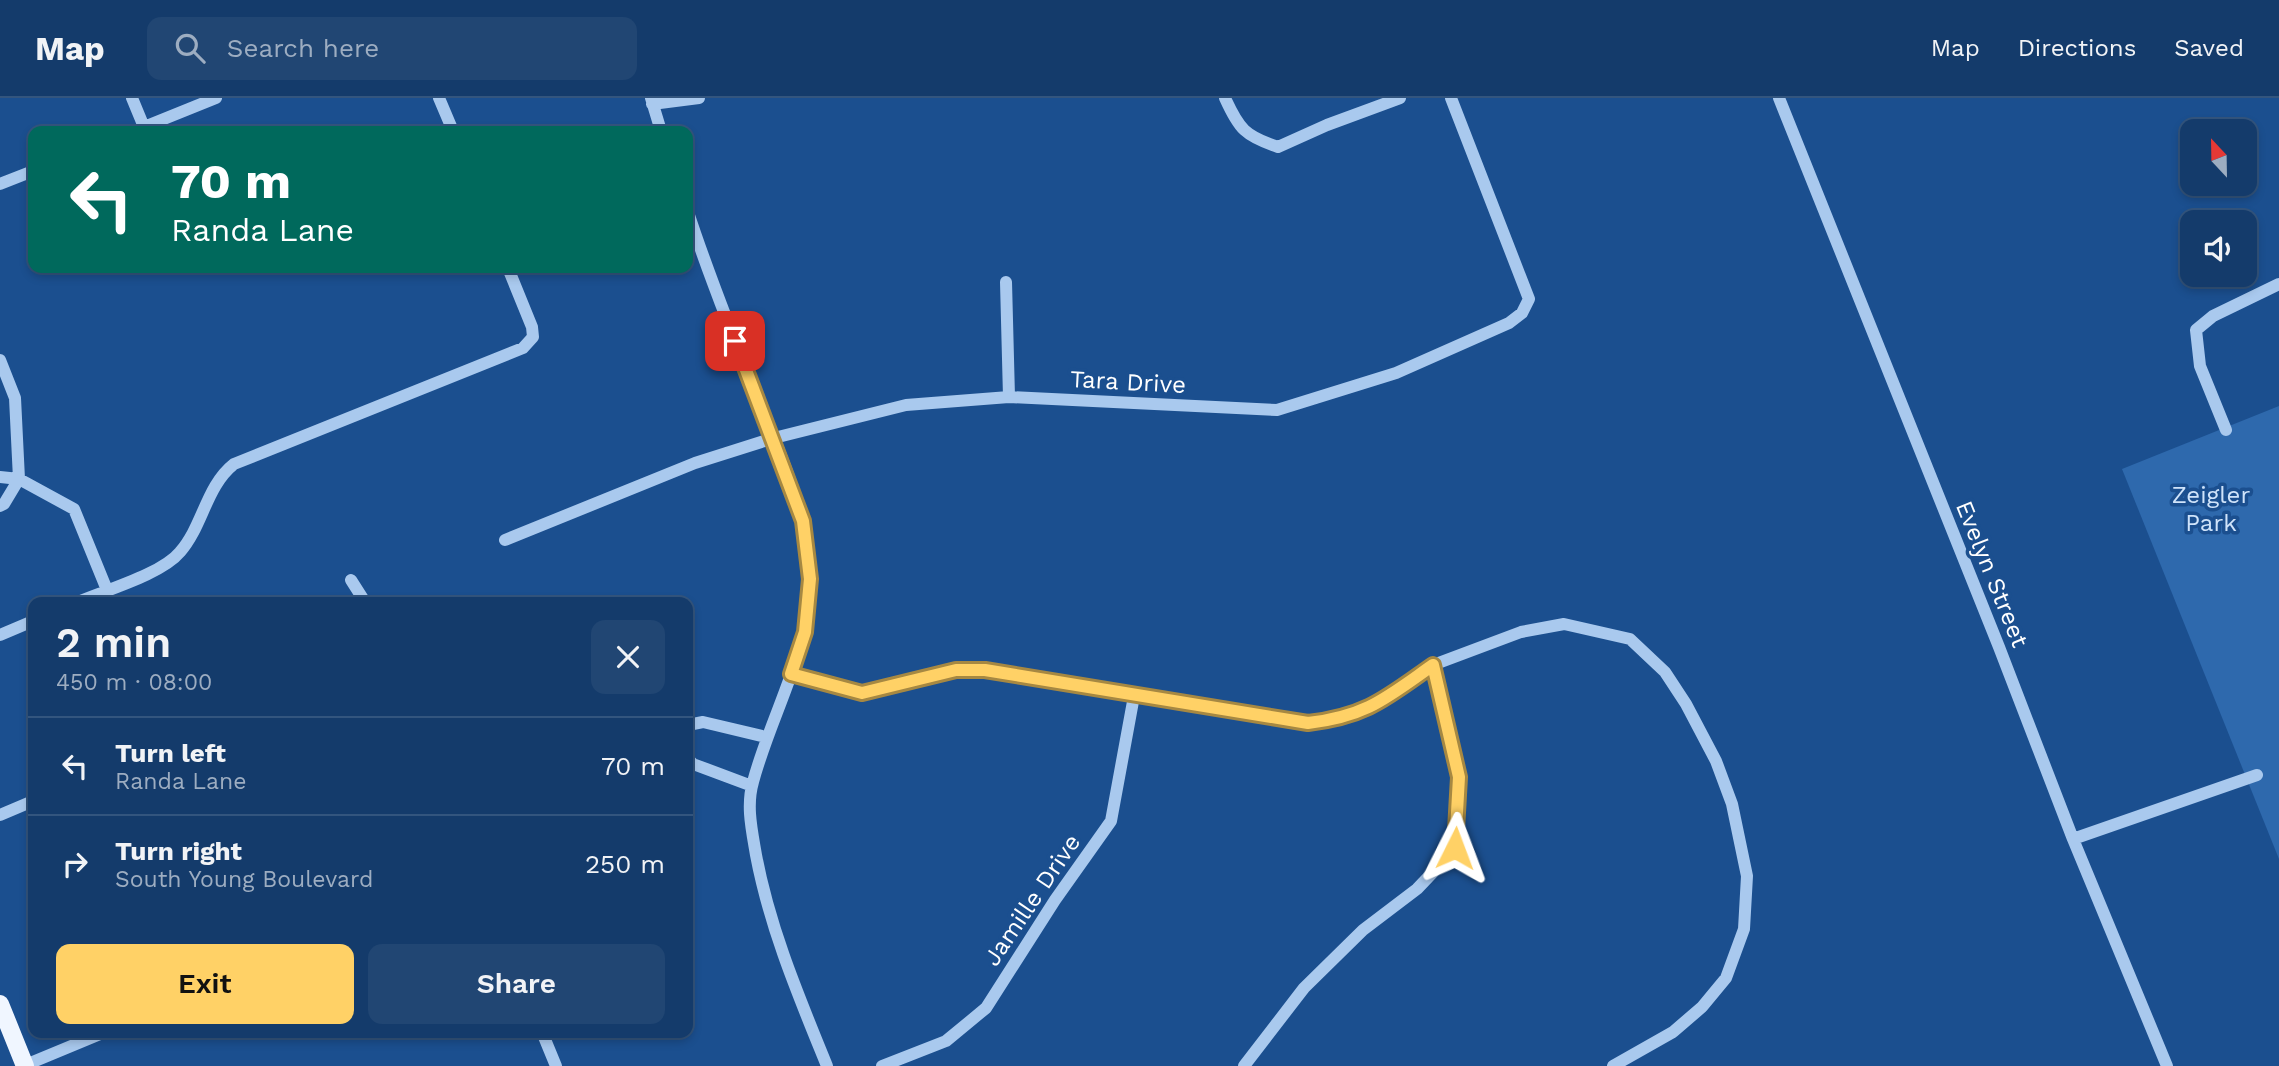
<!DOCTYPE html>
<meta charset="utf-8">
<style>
:root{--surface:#143b6b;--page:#214673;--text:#f1f3f6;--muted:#9dadc1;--line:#33557e;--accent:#ffd166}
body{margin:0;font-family:"Work Sans",sans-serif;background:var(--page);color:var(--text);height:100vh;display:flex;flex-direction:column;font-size:26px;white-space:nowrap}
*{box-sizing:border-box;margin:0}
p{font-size:23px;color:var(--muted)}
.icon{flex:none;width:38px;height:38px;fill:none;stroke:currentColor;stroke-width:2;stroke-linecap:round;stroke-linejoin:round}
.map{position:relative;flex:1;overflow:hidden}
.panel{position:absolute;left:28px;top:499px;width:665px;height:441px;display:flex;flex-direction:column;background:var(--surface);border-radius:14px;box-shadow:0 4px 10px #0003,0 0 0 2px var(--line)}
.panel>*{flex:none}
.hud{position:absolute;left:28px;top:28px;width:665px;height:147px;border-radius:14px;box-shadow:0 4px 10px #0003,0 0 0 2px var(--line);background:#00695c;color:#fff;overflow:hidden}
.needle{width:46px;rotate:338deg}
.tools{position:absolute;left:2180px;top:21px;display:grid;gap:14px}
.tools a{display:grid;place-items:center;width:77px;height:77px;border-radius:14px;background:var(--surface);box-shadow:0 4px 10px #0003,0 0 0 2px var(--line);font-size:35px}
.pin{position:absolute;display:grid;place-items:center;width:60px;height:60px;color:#fff;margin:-30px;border-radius:14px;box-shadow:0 4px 10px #0006}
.me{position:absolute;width:77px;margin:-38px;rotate:3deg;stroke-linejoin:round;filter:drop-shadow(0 0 5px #0008)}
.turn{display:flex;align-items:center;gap:24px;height:147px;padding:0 28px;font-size:32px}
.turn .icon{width:91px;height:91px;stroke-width:2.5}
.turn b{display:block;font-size:49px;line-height:60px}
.round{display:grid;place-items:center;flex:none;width:74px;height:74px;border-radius:14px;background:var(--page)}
.summary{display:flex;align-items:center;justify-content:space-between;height:119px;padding:0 28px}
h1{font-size:42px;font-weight:600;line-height:52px}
.primary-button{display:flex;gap:14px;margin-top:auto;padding:14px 28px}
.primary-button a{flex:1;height:80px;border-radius:14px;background:var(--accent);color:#111;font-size:28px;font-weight:600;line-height:80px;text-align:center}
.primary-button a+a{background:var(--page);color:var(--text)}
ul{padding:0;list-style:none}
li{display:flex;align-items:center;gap:21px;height:98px;padding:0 28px;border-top:2px solid var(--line)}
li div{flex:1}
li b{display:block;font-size:26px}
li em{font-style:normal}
header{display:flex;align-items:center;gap:42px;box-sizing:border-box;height:98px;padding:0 35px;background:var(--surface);border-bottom:2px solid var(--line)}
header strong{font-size:33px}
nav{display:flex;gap:38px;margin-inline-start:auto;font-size:24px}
.search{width:490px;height:63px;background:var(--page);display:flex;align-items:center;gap:18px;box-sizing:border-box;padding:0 24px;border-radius:14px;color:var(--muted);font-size:26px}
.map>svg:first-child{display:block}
</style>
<header>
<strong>Map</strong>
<div class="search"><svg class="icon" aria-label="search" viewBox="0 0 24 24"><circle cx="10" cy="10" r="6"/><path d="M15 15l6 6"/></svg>Search here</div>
<nav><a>Map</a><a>Directions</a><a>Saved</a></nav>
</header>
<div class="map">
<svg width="2279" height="968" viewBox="0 0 2279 968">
<rect width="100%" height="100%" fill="#1b4f8f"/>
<path fill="#2e69ad" d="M2279,308V761L2122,371Z"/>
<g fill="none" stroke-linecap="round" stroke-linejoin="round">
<path stroke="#a9c9ee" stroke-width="12" d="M132,0L144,29L133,33
M439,0L453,33
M651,0L661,33
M1225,0C1239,31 1245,38 1278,49L1327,27L1400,0
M1779,0L1999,549L2073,741L2167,968
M652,6L699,0
M144,29L216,0
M0,86L33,73
M688,114C709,178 734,241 759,303C782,360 809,418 810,481C811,552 771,616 753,684C746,708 752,733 756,757C770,831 799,899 827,968
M1006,184L1009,299
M0,262L15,300L19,381L4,406L0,408
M2226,332L2200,268L2196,232L2213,218L2279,186
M0,379L19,381L74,411L107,492
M505,442L695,365L774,340L906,307L1009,299L1277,312L1396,275L1509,225L1522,215L1529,201L1451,0
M351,482L365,504
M78,504C106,492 162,476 180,454C203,428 206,388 234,366L523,250L533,239L532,229L508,170
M0,537L33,523
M791,576L862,595L956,572H985L1308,625L1344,620L1376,607L1433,567L1521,534L1564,526L1630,541L1665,574L1686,606L1716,663L1732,706L1747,778L1744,831L1726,880L1702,909L1673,934L1613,968
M688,627L703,624L766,639
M688,661L693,666L752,688
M0,717L33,703
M2073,741L2257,677
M542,934L556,968
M23,968L105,934
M882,968L946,943L986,910L1055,802L1111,723L1134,598
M1244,968L1304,890L1363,832L1417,791L1456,750L1459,679L1433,567"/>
<path stroke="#f0f6ff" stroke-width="18" d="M0,906L25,968"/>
</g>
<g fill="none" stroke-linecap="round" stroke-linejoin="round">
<g stroke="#a68842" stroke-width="18">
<path id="route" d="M735,243L803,423L810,481L805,534L791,576L862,595L956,572H985L1308,625C1367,618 1386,600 1433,567L1459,679L1455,750"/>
</g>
<use href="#route" stroke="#ffd166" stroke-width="12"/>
</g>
<g text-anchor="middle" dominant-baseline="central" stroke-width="7" stroke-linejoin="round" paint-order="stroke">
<g font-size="24" fill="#fff" stroke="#1b4f8f">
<text transform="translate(1128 284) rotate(3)">Tara Drive</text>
<text transform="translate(1992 476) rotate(68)">Evelyn Street</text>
<text transform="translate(1032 802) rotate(-56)">Jamille Drive</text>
</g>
<g font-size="24" fill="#cfe3fa" stroke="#1b4f8f">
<text x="2211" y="397">Zeigler<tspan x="2211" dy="28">Park</tspan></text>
</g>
</g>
</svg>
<div class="tools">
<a><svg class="needle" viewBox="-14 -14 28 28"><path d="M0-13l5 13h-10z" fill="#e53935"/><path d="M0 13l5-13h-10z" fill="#9dadc1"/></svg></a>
<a><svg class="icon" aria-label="sound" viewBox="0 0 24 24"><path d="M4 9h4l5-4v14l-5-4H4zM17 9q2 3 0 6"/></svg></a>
</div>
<div class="pin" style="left:735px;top:243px;background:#d93025"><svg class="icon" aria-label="arrive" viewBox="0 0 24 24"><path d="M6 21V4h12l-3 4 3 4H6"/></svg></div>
<svg class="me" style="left:1455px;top:750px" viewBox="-20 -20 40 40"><path d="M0-17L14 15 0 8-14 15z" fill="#ffd166" stroke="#fff" stroke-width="4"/></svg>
<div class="hud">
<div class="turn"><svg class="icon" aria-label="left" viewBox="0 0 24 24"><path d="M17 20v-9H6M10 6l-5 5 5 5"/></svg><div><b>70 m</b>Randa Lane</div></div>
</div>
<section class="panel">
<div class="summary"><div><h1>2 min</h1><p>450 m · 08:00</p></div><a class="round"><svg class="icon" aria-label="close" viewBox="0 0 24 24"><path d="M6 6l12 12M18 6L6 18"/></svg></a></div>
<ul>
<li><svg class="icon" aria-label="left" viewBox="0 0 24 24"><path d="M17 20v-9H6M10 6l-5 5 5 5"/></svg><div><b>Turn left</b><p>Randa Lane</p></div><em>70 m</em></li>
<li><svg class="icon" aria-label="right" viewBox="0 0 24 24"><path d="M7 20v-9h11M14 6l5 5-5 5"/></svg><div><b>Turn right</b><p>South Young Boulevard</p></div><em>250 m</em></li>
</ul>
<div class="primary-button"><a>Exit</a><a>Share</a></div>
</section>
</div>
